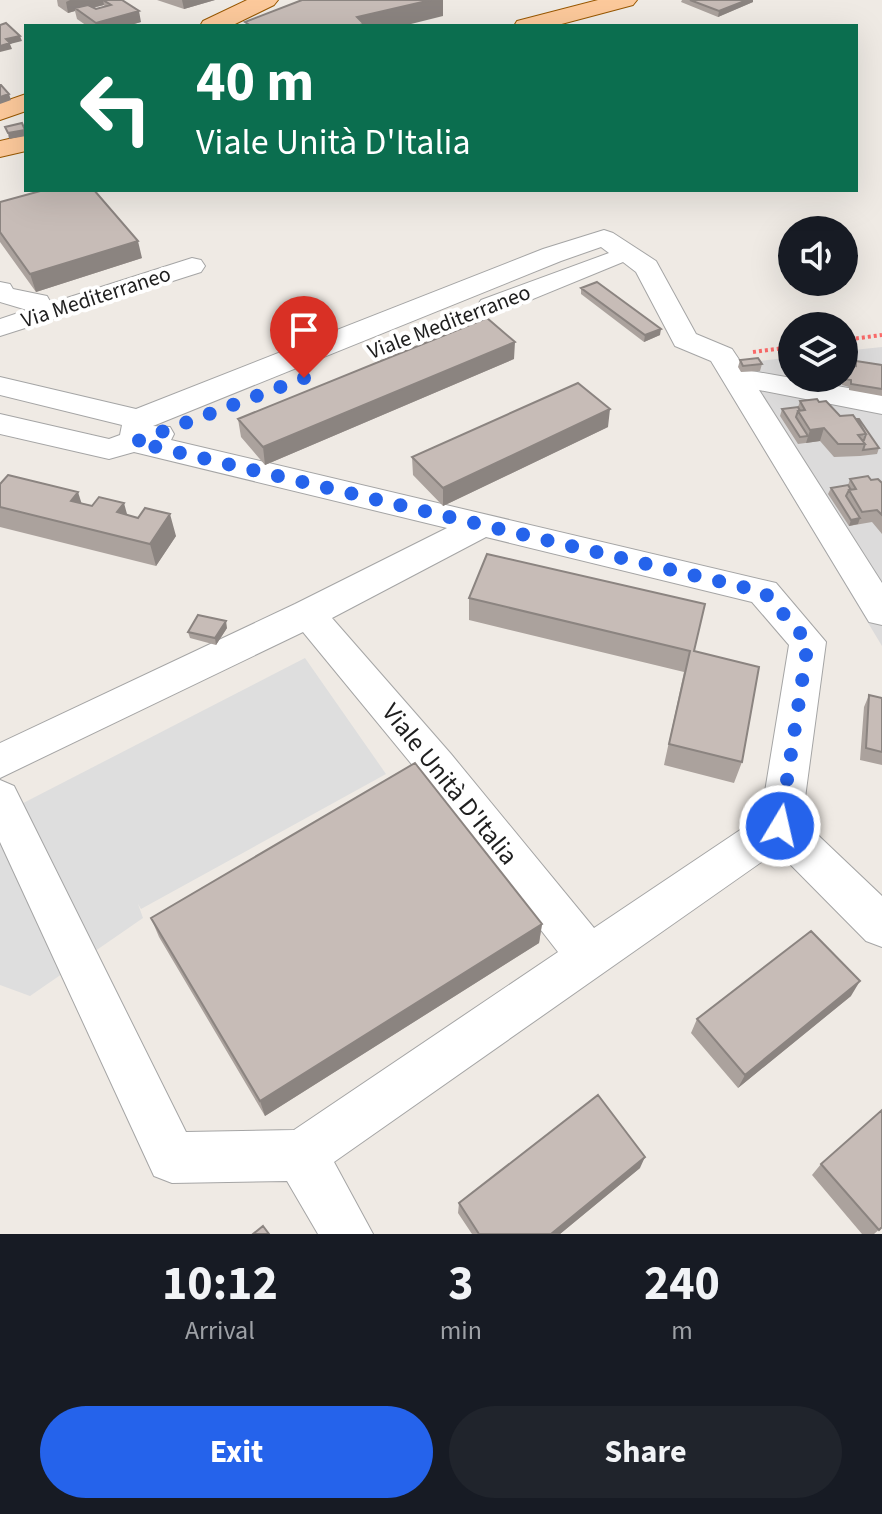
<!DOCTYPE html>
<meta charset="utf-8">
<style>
:root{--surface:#171b24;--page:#20242c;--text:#f1f3f6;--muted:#9ea1a6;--accent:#2563eb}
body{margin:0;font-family:"Source Sans 3",sans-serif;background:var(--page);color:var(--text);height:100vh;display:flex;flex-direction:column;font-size:30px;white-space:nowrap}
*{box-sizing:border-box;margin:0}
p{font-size:26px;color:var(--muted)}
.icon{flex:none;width:44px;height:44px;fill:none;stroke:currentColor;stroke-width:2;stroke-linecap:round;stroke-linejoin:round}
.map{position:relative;height:1234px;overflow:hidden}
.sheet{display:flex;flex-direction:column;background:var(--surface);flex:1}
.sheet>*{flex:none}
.banner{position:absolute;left:24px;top:24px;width:834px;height:168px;border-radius:0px;box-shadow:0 8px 32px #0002;background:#0b6e4f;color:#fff;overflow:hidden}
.fabs{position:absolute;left:778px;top:216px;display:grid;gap:16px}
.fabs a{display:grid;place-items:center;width:80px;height:80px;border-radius:50%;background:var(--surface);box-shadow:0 8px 32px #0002;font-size:40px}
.pin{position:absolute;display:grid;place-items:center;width:68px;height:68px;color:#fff;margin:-82px -34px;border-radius:50% 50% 50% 0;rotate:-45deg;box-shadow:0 0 8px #0007}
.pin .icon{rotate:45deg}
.me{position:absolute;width:88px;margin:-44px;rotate:9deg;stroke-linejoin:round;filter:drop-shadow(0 0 6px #0008)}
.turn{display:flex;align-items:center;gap:28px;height:168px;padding:0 40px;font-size:36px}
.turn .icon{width:104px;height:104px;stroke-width:2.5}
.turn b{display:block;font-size:56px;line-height:68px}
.eta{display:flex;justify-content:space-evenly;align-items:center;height:136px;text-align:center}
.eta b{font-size:48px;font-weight:700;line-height:56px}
.cta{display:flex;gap:16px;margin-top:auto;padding:16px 40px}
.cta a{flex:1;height:92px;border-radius:48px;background:var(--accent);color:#fff;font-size:32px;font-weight:700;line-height:92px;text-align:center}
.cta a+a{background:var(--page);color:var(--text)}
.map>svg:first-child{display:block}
</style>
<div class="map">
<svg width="882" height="1234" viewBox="0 0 882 1234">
<rect width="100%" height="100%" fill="#efeae4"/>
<path fill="#dcdbdb" d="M882,347V646L714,367L792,357V378H844V351Z"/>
<path fill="#dedede" d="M305,658L386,774L141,909L138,904L143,918L30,996L0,985V815Z"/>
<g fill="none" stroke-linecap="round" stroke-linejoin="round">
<g stroke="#a5a5a5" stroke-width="2">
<path id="minor" d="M604,230L613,233L656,261L696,334L732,349L746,370L882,394V414L759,390L882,583V625L869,622L711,361L675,346L636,272L623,262L501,312L491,314L481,312L477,306L481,300L609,253L601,247L561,261L153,426L170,427L174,434L171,440L776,583L826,642L802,820L882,896V947L866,941L777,851L334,1162L373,1234H318L287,1181L172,1183L154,1176L0,842V780L14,786L186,1132L294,1130L558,952L423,778L303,632L0,778V743L295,604L447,528L134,452L109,459L0,434V414L109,439L120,435L122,425L0,395V377L136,409L543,249ZM486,537L752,602L789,645L761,816L594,928L451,754L332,618Z
M192,258L201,260L205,266L201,272L0,336V319L27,310L0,302V282L10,284L13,289L47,296L51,303Z"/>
</g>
<g stroke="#985700" stroke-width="2">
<path id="major" d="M247,0H278L274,5L231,26H200L203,21Z
M598,0H637L633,5L554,26H514L517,21Z
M26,94V111L0,120V103Z
M26,135V151L0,157V141Z"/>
</g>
<path stroke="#fa6a69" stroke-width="4" stroke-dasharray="3 3" stroke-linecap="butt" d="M844,340L882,335
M753,352L792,347"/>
<use href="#minor" fill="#fff" fill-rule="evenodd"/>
<use href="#major" fill="#fcc99b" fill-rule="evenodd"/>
</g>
<path fill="#aba29d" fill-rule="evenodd" d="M57,0H122L141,22L127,26H87L77,19L75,11L68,13L58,6ZM104,5L105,7L96,9L93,8Z
M157,0H215L184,9Z
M682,0H753V2L718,17L681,2Z
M0,202L142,258L36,292L0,242Z
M581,288L660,335L644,342L581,294Z
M784,355H792V372H789L782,362Z
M514,359L265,465L241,437L238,419Z
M740,360L762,364L760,371L741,372L738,367Z
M856,361L882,365V396L849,390V387L842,385L841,378H844L854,365Z
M800,401L819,402L840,416L879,448L877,454L860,456L834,457L820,441L798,444L780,416L782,409L798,407Z
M608,427L443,506L413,475L412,457Z
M850,479L871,480L882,483V534L872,522L849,526L828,494L831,488L848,485Z
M0,484L127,515L176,536L156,566L0,527Z
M469,598L694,651L742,762L734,783L664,765L684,672L469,620Z
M227,628L216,645L190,638L188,632Z
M869,695L882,698V765L860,760L864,707Z
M151,918L542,924L539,943L265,1116L159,937Z
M851,996L738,1088L691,1033L697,1019Z
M821,1164L882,1227L874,1234H862L812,1175Z
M640,1168L560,1234H472L458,1213L459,1203Z"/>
<path fill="#8b8480" d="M70,0H112H103L104,5L78,11L75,8V11L68,13L66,2Z
M182,0H215L184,9Z
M431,0H443V16L403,26H356L357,17Z
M747,0H753V2L718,17L719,11Z
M139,11L141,22L127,26H97L96,23Z
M20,36L22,41L10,44L12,49L0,52V46L6,39Z
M9,94L11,100L0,104V97Z
M25,130L26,136L9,139L8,133Z
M138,241L142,258L36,292L30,274Z
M661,329L660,335L644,342L645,335Z
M515,342L514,359L265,465L263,447Z
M610,409L608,427L443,506V488Z
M824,428L820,441L806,443L810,430Z
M78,492L85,514L71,501Z
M124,503L130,525L117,512Z
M170,514L176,536L156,566L150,544Z
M860,518L858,524L849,526L851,520Z
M226,621L227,628L216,645L215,638Z
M542,924L539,943L265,1116L260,1101Z
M860,981L851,996L738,1088L745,1075Z
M645,1157L640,1168L560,1234H551Z"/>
<path fill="#c7bcb7" stroke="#8b8480" stroke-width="2" d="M103,0H122L139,11L96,23L75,8L88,5L96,9L111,5Z
M302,0H431L357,17L364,24L356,26H251L245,22Z
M690,0H747L719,11Z
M6,23L20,36L6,39L10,43L0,46V25Z
M0,85H1L9,94L0,97Z
M22,123L25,130L8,133L5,127Z
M44,190H94L138,241L30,274L0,232V202Z
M597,282L661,329L645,335L581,288Z
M487,318L515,342L263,447L238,419Z
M784,355H792V365L791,366Z
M758,358L762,364L743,366L740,360Z
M856,361L882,365V389L851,384V380L844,379V364L856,366Z
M578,383L610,409L443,488L412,457Z
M817,399L819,402L826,401L840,416L853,415L866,434L858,435L865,444H838L824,428L810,430L798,411L805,410L800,401Z
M798,407L800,411H798L796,417L808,436L800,437L782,409Z
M857,419H859L879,448L863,450L865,444L862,440H864L866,434Z
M8,475L78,492L71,501L92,506L99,497L124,503L117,512L138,518L145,508L170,514L150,544L0,507V484Z
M868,476L871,480L878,479L882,483V515L877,510L862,512L849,490L856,489L850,479Z
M848,485L851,490H849L846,496L860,518L851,520L831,488Z
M487,554L705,604L694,651L759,667L742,762L669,744L690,651L469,598Z
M198,615L226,621L215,638L188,632Z
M869,695L882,698V752L866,748Z
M415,763L542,924L260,1101L151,918Z
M811,931L860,981L745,1075L697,1019Z
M598,1095L645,1157L551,1234H479L459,1203Z
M882,1110V1227L879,1230L821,1164Z
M263,1226L269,1234H253Z"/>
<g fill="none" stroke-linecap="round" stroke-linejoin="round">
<path stroke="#2563eb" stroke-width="14" stroke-dasharray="0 25.2" d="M304,378L135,442L764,592L808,642L780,826"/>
</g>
<g text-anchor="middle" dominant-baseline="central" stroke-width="8" stroke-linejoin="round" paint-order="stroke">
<g font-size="22" fill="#1e1e1e" stroke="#fff">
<text transform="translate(96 297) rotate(-18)">Via Mediterraneo</text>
<text transform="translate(449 322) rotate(-21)">Viale Mediterraneo</text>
</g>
<g font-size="26" fill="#1e1e1e" stroke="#fff">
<text transform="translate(450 784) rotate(51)">Viale Unità D'Italia</text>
</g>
</g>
</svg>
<div class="fabs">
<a><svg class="icon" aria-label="sound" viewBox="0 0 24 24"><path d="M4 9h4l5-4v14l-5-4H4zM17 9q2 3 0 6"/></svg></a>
<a><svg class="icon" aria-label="layers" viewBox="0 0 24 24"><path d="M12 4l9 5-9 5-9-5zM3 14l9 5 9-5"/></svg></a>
</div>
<div class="pin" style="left:304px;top:378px;background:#d93025"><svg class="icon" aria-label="arrive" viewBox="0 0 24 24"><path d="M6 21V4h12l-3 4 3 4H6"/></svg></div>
<svg class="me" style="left:780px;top:826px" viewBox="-20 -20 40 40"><circle r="17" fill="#2563eb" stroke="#fff" stroke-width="3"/><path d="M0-11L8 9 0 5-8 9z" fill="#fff"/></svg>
<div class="banner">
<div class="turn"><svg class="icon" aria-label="left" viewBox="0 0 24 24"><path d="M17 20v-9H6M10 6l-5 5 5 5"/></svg><div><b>40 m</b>Viale Unità D'Italia</div></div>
</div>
</div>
<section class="sheet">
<div class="eta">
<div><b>10:12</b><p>Arrival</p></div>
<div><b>3</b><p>min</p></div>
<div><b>240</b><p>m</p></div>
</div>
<div class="cta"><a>Exit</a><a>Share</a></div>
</section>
